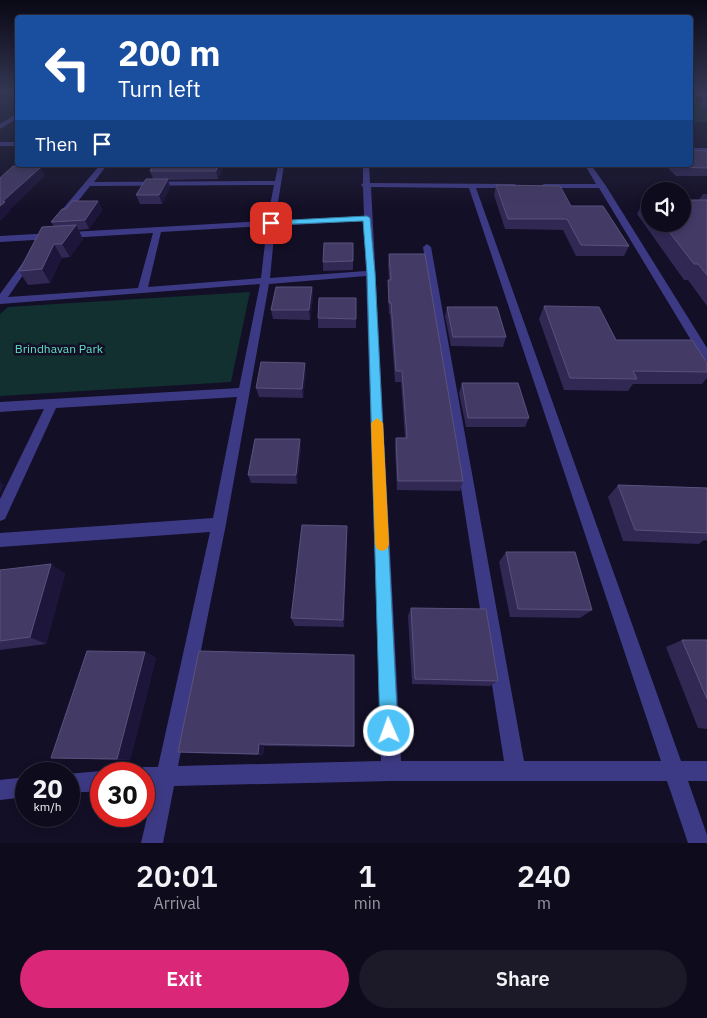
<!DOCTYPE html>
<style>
:root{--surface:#0e0b1c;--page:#1c1929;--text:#f1f3f6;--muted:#9b9ba3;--line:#2e2b3b;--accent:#db2777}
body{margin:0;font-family:"IBM Plex Sans",sans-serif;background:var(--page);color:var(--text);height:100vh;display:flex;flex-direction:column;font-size:19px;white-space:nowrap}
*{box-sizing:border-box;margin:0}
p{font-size:16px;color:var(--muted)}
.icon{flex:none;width:28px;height:28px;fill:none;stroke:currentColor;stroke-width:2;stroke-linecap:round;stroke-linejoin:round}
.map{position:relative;height:843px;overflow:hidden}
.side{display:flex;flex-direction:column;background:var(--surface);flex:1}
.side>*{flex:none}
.top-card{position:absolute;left:15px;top:15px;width:678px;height:152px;border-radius:5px;box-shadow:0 2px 8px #0003,0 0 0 1px var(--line);background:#1a4fa0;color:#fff;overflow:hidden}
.tools{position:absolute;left:641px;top:182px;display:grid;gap:10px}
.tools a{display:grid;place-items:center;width:50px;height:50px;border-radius:50%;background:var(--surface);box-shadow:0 2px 8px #0003,0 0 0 1px var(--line);font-size:25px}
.speed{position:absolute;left:15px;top:762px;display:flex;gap:10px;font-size:25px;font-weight:700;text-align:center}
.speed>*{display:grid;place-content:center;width:65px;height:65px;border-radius:50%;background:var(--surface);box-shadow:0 2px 8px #0003,0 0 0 1px var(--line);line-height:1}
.speed small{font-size:12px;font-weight:400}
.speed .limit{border:8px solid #d22;background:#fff;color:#111}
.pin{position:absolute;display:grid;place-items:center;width:42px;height:42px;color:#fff;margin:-21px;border-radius:10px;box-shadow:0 2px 8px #0006}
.me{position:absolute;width:55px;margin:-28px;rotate:358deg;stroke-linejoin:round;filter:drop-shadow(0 0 4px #0008)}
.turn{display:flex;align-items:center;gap:18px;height:105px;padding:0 20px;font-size:22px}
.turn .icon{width:65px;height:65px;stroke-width:2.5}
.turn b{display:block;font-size:35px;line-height:42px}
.then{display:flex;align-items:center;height:48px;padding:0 20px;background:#0003;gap:10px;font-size:19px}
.eta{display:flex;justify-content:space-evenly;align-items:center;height:85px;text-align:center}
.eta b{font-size:30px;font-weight:600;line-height:35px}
.action{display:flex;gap:10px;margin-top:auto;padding:10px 20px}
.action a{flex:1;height:58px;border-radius:30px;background:var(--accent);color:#fff;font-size:20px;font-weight:600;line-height:58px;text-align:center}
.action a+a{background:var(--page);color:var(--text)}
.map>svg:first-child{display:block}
</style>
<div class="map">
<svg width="707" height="843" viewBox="0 0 707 843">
<rect width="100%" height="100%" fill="#130f26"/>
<path fill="#12302f" d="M690,101L707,103V122H690Z
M250,292L231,382L0,396V314L8,307Z"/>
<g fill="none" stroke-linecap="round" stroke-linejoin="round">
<path fill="#3d3a85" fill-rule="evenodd" d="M706,92L707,107L705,108L702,106L703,94Z
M18,113V118L0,129V124Z
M0,142H18V146H0Z
M690,148H707V152H690Z
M18,163V165H22L0,185V179Z
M100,165H107L94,182L275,181L278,165H284L275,221L364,216L363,187L361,185L363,183V165H369L370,183L515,184L516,186L512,188H476L681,761H707V781H688L707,835V843H688L667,781H391L174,786L163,843H141L154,787H144V774H135L137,770L144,767H158L210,532L0,547V533L213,518L237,397L56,408L5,519L0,521V499L44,409L0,412V402L239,388L260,284L0,304V294L27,257L30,256L34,259L8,297L138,288L153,233L0,242V236L267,221L274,185L90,186L67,215H61V211ZM371,187L469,188L661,761H524L431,247L427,244L423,247L504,761H401ZM364,221L366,271L270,278L275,226ZM267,226L261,278L148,287L161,232ZM366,276L381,761L178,766L226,524L269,284Z
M585,165H591L606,186L707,348V361L703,360L599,188H544L540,186L544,184H596Z
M101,771L108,774H101V791L69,793V774H67Z
M26,777V797L0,800V780Z"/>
<path fill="#c25bff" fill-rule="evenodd" d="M690,91L707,93V97L690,94Z"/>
</g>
<path fill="#312854" d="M707,151V176H676L665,165H690Z
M134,165H224L218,179L168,180L170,187L162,204H140L136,195L153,179L150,171L152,167H135Z
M496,185L571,206L629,246L624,256H576L563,230L505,229L494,195Z
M703,194H707V306L688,280H684L637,214L644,200H650V224H682Z
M98,201L102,210L89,229L78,230L83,239L70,257L62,258L50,283L28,285L19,271L54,227L51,222L66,209Z
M353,243V270L323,271V262Z
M389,254L463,481L460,491L397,490L395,448L396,438H405L401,382H395L390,314H389L388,291V280H389L388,265Z
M312,287L313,297L310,320L273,319L271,310Z
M356,298V328H318V318Z
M544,306L616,340L707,363V378L702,384H633L628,391L564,390L539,319Z
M447,307L506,337L503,347L451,346L445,316Z
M306,372L303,398L259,397L256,388Z
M462,383L529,418L525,427H466L459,393Z
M301,448L297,484L251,483L248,475Z
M618,485L707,488V541L704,540L699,544L623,541L608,497Z
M347,537L344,627L295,626L291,618Z
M506,552L592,610L580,618L510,617L499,562Z
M51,564L65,574L46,644L0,650V570Z
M411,608L498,681L490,686L412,684L408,616Z
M682,640H707V729L698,728L666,647Z
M145,652L156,658L130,760L51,758Z
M354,655V747L264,746L263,755L188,753L178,752Z"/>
<path fill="#1d163a" d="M218,165H224L218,179L216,171Z
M41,167L45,176L10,210L11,211L0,221V206L3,201Z
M168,179L170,187L162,204L159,195Z
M98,201L102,210L89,229L85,220Z
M76,225L83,239L70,257L62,244Z
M54,244L62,258L50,283L42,269Z
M312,287L313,297L310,320L309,310Z
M305,363L306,372L303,398L302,389Z
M300,439L301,448L297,484L296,475Z
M0,482L4,485L0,494Z
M347,526V537L344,627L343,620Z
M51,564L65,574L46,644L30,637Z
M145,652L156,658L130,760L117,759Z
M259,744L264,746L263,755L258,754Z"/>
<path fill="#433a66" stroke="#5a527e" d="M690,150L707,151V168L680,167L678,165H690Z
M153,165H218L216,171H150Z
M13,166L41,167L3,201L5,202L0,206V178Z
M146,179H168L159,195H136Z
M496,185L560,186L571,206H603L629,246L581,245L567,219H508Z
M644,200H650V207Z
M682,200H707V275L698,264H694L663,224H682Z
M72,201H98L85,220L51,222L62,209H66Z
M76,225L62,244H54L42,269L19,271L42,227Z
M324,243H353V261L323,262Z
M389,254H425L463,481H398L396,438H407L402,371H396L391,303H389L388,280H391Z
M276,287H312L309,310H271Z
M319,298H356V319L318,318Z
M544,306L599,307L616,340H692L707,363V372L633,371L637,379L570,378Z
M447,307H497L506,337H453Z
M261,362L305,363L302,389L256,388Z
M462,383H518L529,418H468Z
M255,439H300L296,475H248Z
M618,485L707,488V533L635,530Z
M302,525L347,526L343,620L291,618Z
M506,552H575L592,610L518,609Z
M51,564L30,637L0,641V570Z
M411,608L486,609L498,681L415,679Z
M682,640H707V699Z
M87,651L145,652L117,759L51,758Z
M199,651L354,655V746L259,744L258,754L178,752Z"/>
<linearGradient id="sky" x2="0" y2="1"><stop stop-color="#0a0815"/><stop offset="0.44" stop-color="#333752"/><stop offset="1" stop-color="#333752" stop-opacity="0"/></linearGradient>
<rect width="707" height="209" fill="url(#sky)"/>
<path fill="#4fc3f7" stroke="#337fa1" d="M367,216L370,218L375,273L398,731L395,737L389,740L383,737L380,731L367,273L363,221L271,225L268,223L271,221Z"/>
<path fill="#f59e0b" d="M377,418L383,423L389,544L387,549L382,551L377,549L375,544L371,423Z"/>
<g text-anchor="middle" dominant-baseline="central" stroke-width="5" stroke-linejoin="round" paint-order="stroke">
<g font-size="12" fill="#5fe0c0" stroke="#130f26">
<text x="59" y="348">Brindhavan Park</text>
</g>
</g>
</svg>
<div class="tools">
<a><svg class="icon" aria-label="sound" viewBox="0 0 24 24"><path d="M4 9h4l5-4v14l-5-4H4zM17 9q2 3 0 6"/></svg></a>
</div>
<div class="speed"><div>20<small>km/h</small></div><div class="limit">30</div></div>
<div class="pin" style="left:271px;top:223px;background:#d93025"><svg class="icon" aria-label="arrive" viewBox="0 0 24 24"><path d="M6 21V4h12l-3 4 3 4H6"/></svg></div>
<svg class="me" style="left:389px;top:731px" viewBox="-20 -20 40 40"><circle r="17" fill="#4fc3f7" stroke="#fff" stroke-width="3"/><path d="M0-11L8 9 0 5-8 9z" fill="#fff"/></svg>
<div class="top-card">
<div class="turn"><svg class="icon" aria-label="left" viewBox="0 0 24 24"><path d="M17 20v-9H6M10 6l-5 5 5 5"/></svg><div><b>200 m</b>Turn left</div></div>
<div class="then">Then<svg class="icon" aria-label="arrive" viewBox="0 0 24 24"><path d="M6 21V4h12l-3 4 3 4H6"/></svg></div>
</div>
</div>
<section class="side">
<div class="eta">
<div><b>20:01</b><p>Arrival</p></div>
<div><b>1</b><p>min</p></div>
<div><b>240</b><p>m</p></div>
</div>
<div class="action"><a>Exit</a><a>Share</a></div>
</section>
